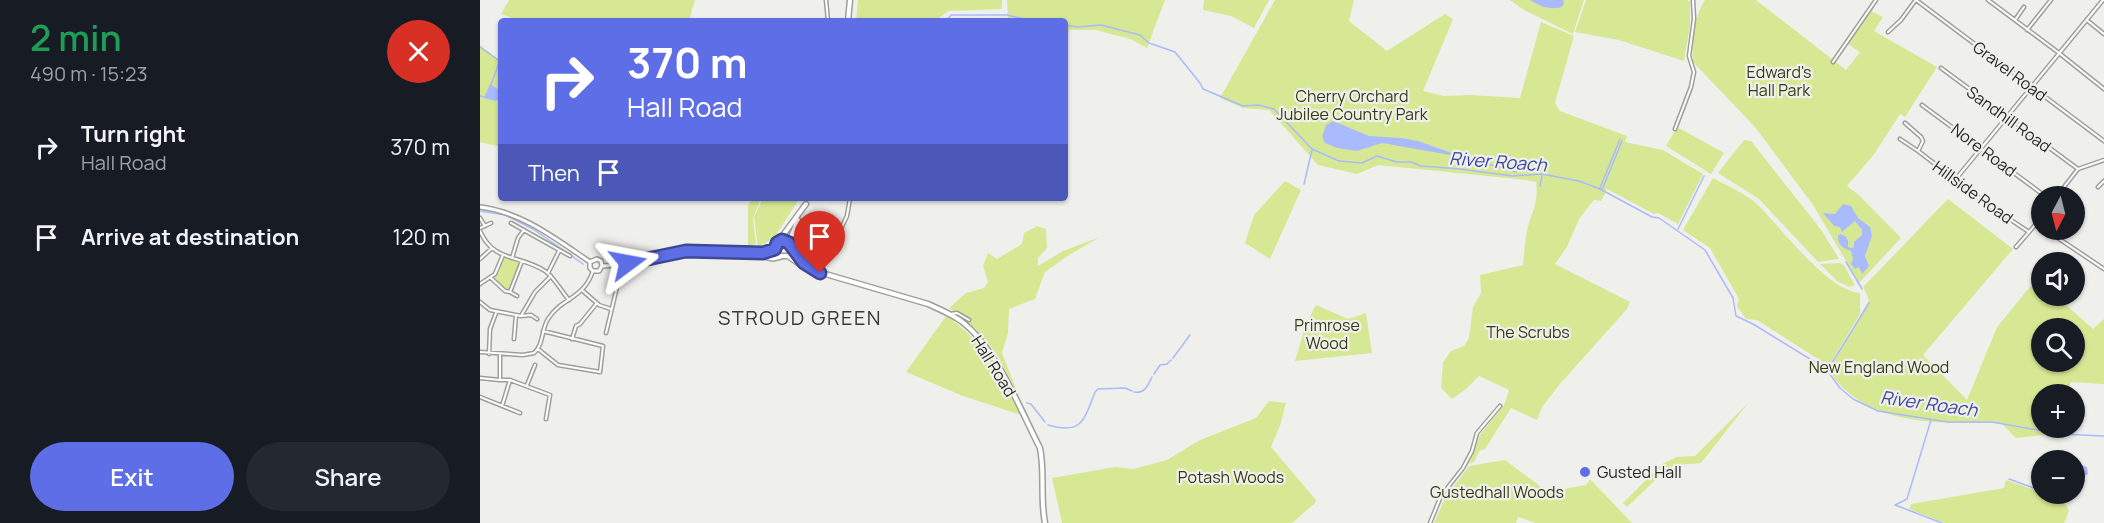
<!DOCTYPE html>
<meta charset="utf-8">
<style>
:root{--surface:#171b24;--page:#242831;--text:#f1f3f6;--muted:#9ea1a6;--accent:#5e6ee6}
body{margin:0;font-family:Manrope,sans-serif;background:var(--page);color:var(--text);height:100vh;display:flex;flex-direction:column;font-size:22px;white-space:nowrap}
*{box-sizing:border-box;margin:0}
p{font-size:20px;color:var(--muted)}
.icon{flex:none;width:33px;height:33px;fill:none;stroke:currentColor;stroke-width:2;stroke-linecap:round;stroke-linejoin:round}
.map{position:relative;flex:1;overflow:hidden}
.details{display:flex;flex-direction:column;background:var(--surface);width:480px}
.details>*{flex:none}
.banner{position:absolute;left:18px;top:18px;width:570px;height:183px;border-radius:6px;box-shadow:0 2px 4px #0004;background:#5e6ee6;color:#fff;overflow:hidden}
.needle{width:39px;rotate:187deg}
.tools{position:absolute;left:1551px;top:186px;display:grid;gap:12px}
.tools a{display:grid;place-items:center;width:54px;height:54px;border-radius:50%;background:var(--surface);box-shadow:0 2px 4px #0004;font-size:30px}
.pin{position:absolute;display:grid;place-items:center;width:51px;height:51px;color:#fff;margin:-62px -26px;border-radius:50% 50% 50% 0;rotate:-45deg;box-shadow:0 0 6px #0007}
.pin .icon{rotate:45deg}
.me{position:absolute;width:66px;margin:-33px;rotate:77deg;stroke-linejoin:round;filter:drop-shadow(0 0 4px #0008)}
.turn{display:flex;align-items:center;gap:21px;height:126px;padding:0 30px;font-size:27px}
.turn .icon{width:78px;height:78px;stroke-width:2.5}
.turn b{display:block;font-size:42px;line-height:51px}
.then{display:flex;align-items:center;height:57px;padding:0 30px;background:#0003;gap:12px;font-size:22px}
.round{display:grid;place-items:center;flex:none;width:63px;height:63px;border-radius:32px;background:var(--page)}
.overview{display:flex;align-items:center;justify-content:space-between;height:102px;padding:0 30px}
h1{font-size:36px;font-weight:600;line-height:45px;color:#1e9e55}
.cta{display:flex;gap:12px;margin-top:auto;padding:12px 30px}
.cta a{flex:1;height:69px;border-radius:36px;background:var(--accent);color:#fff;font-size:24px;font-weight:600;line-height:69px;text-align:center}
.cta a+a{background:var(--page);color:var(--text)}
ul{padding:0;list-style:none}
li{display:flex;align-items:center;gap:18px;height:90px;padding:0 30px}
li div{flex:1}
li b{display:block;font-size:22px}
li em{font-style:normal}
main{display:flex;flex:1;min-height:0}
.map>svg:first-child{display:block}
</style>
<main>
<section class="details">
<div class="overview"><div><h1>2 min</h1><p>490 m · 15:23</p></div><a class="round" style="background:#d93025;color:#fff"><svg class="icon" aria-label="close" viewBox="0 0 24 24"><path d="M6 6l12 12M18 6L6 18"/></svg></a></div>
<ul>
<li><svg class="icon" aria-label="right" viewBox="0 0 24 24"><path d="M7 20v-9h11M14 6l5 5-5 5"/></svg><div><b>Turn right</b><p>Hall Road</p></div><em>370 m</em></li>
<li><svg class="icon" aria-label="arrive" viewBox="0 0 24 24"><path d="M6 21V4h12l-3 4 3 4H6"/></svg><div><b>Arrive at destination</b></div><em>120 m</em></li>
</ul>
<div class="cta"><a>Exit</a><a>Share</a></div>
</section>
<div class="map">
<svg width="1624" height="523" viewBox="0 0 1624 523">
<rect width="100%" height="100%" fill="#eff0ec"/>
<path fill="#d7e894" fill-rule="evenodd" d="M29,0H215L209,21H40L21,14Z
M378,0H522V9L468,11L455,21H376Z
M527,0H685L667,48L650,39L616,30H585V21L528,20Z
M724,0H789L774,28L751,16L723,10Z
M795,0H874L869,21L907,51L965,14L973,19L943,91L964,96L991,95L1040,98L1061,22L1094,36L1075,103L1080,111L1147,136L1145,142L1183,150L1223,174L1198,224L1178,213L1174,214L1127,189L1121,201L1114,200L1099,219L1087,247L1075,264L1150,302L1147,309L1079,385L1062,407L1057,420L1031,408L1005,449L1000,450L994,462L989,464L1000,435L1024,405L1029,390L999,376L986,389L972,399L961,388L963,362L971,351L984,346L989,338L993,307L1001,293L1000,275L1043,265C1044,254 1045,242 1047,231C1051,212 1059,204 1056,182L1046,180L898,165L877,174L838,165L789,110L763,108L740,98Z
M1030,0H1104L1093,34L1044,10Z
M1106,0H1207L1210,2V26L1204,61L1139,40L1095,32Z
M1225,0H1276L1366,70L1380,52L1366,43L1389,10L1403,17L1394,31L1457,67L1425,117L1420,114L1395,153L1367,186L1379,195L1421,238L1379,283L1333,205L1275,127L1213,62C1211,41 1214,17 1225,0Z
M0,45L21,61V147L0,142Z
M1197,127L1244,153L1231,174L1186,146Z
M1264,140L1271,141L1342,231L1359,259L1338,262L1279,199L1238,173Z
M1233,178C1247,186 1265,193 1277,204C1302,228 1346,290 1380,293V314L1349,366L1277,320L1266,319L1257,306L1259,299L1230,248L1203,230Z
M805,181L821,190L790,259L765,243L774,215Z
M272,198H281L273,218L276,244L268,246V206Z
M283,198H320L294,238L278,247L274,217Z
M1468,199L1533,249L1443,355L1487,400L1517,327L1557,278L1561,282L1562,296H1576L1613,329L1624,319V384L1591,382L1587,394H1562V428H1574L1572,434L1536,438L1521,423C1459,423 1388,428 1349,371L1389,300L1383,287ZM1562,328H1594V362H1562Z
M557,226L566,229L567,248L558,258V266L583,251L620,237L589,255L565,272L555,299L529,309L528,333L522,353L539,396L516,353L496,329L469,308L486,293L504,288L508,282L503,266L508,253L517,259L542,244L544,233Z
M24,257L40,263L31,289L27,290L16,282L13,277L19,272Z
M1359,263L1364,265L1375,285L1369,287L1357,281L1340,264Z
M836,305L868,319L886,313L892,353L815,361L826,324Z
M466,316C503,339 521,377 541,415L483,396L426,372Z
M789,401L806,403L800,426L791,447L836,500L835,503L812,523H582L572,478L635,467L653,469L687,460L720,440L776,418Z
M1269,402L1221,463L1197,465L1188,468L1147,507L1143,503L1182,464L1197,457L1215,456Z
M1025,460L1068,492L1106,485L1110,479L1152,523H1055L1038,517L1036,523H954L965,498L989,466Z
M1526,480L1584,500L1589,511L1584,523H1465L1429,509L1431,504L1524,488Z"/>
<path fill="#aabbfd" d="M1050,0H1083L1084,2L1082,7C1069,10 1061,7 1050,0Z
M10,84L21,91V99L15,101L4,98Z
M853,121L889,136L921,138L938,141L972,153L970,155L902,143L877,151L857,148L845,143L842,137L846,125Z
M1363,204L1371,206L1378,218L1390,227L1392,236L1385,256L1389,266L1382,274L1379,267L1375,269L1371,264L1373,259L1371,251C1363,248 1358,246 1358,236L1360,234L1365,236L1368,240V247L1372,248L1374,247V242L1382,235V230L1375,221L1362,232L1360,227L1354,226L1343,213L1355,214Z
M1602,465L1607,467L1608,474L1603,477L1597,475L1595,483V473L1597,474V468Z"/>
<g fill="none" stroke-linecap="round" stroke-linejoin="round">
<path stroke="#aabbfd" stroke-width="1.5" d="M466,21L471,15H527L554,21
M585,25L598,27L621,25L660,35L669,43L695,52L720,83L723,89L763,106L778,105L794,109L832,149L859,161L882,163L897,156L917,162H931L941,166L980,169L1032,176L1062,174L1099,181L1120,189L1172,217L1179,218L1225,250L1253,298L1256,316L1273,324L1346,369L1360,388L1373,399L1398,411L1468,422H1512L1580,434L1624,436
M0,47L21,62
M11,85L19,63
M0,96L4,97
M979,156L1036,172
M824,184L832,150
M1060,186L1062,175
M1120,188L1140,139
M1122,190L1142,141
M0,211L25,215L53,229L103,264
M1198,229L1224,176
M1366,262L1382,289
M693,358L710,335
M1347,371L1389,303
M674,374L680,365L687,364L691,360
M654,392C665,394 668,385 672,377
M547,403L551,404L565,422
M1451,420L1427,499L1415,505L1462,523
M568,425C602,435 604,420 615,392L618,389L645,388L652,391
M1529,479L1562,491
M1568,494L1573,496"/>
<g stroke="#9e9f9b" stroke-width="5">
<path id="minor" d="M346,0L348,21
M1436,0L1624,141
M1508,0L1579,53L1624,89
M1535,20L1544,7
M1608,21L1624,34
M1547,30L1571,0
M1408,32L1421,20L1435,1
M1353,62L1396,0
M1461,68L1598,169
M1442,105L1565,196
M1425,123L1441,137L1443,141L1438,151L1510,206L1549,232
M1195,129L1211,87L1214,72L1209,56L1214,19L1213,0
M1420,139L1438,151
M1475,180L1623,0
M1618,187L1624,181
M1577,196L1598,169L1624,160
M0,218L5,226
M31,223L90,256
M0,228L11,223
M1566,230L1624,269
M0,231C14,263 39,254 65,271C74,277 82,292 89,300
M1536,247L1562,217
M32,258L38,238L44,230
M0,259L11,249
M68,273L79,251
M340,273L367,216L370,198
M11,278L25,291L30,292L42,261
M0,284L15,274L23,255
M103,291L119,305L131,309
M30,292L37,296
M0,302L10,310L41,316L55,292L71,276
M470,314L477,313L489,320
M41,316L51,315L57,319
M126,333L138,283
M34,339L36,315
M92,339L96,326L100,324L117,303
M58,349L78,365L120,372L123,346L63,331
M0,352L43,355L54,353C64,344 61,330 68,319C82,297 103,300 113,271
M9,354L10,329L16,313
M20,354V380H30L70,395L66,419
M0,378L20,380
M47,385L55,365
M0,397L40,413
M22,406L30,380
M950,523L961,496L983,468L992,451L997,433L1020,406"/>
</g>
<g stroke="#9e9f9b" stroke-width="6">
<path id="tertiary" d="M0,207C42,212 76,239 110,262
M273,254L295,249
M110,262V268L113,271H119L122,266
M110,262L117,259L121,261L122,266
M122,266L140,265L206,251L259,252L293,259L301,257"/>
</g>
<g stroke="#9e9f9b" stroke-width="7">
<path id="secondary" d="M368,21L370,0
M309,242L318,220
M309,242L320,258L332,269
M308,256L325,268L448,304C459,309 471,314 481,321C516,347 540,409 560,448C565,472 560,498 565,523
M308,256H299L295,252V246L326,204"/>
</g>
<use href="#minor" stroke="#fff" stroke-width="2"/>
<use href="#tertiary" stroke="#fff" stroke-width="3"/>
<use href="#secondary" stroke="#fff" stroke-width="4"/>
</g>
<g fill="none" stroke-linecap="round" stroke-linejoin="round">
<g stroke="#3d4896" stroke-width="15">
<path id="route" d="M148,263L206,251L283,253L295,249L297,243L302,240L309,243L324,263L340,273"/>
</g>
<use href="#route" stroke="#5e6ee6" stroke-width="10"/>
</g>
<circle fill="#5e6ee6" stroke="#eff0ec" stroke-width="2" cx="1105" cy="472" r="6"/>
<g text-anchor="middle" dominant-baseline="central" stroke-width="4.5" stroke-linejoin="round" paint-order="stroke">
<g font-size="16" fill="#272725" stroke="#eff0ec">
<text transform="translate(1530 71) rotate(37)">Gravel Road</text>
<text transform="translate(1529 119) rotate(36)">Sandhill Road</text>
<text transform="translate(1504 150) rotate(37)">Nore Road</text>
<text transform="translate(1493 192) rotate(36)">Hillside Road</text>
<text transform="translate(514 366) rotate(58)">Hall Road</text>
</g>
<g font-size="16" fill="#353c14" stroke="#eff0ec">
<text x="1299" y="72">Edward's<tspan x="1299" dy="18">Hall Park</tspan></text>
<text x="872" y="96">Cherry Orchard<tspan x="872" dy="18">Jubilee Country Park</tspan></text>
<text x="847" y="325">Primrose<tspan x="847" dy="18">Wood</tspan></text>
<text x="1048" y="332">The Scrubs</text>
<text x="1399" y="367">New England Wood</text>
<text x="751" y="477">Potash Woods</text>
<text x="1017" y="492">Gustedhall Woods</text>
</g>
<g font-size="16" fill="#272725" stroke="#eff0ec" text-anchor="start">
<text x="1117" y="472">Gusted Hall</text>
</g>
<g font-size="18" font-style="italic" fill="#3a45a3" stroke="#eff0ec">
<text transform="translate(1018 161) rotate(4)">River Roach</text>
<text transform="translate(1449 403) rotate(8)">River Roach</text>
</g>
<g font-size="20" letter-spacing="1.5" fill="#383936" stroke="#eff0ec">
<text x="320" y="317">STROUD GREEN</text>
</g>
</g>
</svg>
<div class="tools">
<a><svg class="needle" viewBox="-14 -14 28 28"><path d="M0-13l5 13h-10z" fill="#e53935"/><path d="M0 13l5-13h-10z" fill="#9ea1a6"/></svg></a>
<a><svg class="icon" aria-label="sound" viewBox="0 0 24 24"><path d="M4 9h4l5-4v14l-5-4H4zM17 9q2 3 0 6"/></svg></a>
<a><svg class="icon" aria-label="search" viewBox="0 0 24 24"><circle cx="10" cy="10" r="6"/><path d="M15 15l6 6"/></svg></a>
<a>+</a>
<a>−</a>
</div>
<div class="pin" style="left:340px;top:273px;background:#d93025"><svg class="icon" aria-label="arrive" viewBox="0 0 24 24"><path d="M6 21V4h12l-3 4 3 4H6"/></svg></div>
<svg class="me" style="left:148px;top:263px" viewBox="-20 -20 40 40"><path d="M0-17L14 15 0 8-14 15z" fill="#5e6ee6" stroke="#fff" stroke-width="4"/></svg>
<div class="banner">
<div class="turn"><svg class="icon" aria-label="right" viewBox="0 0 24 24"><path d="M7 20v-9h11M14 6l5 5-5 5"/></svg><div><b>370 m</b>Hall Road</div></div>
<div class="then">Then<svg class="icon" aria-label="arrive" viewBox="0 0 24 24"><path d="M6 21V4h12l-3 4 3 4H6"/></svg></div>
</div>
</div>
</main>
